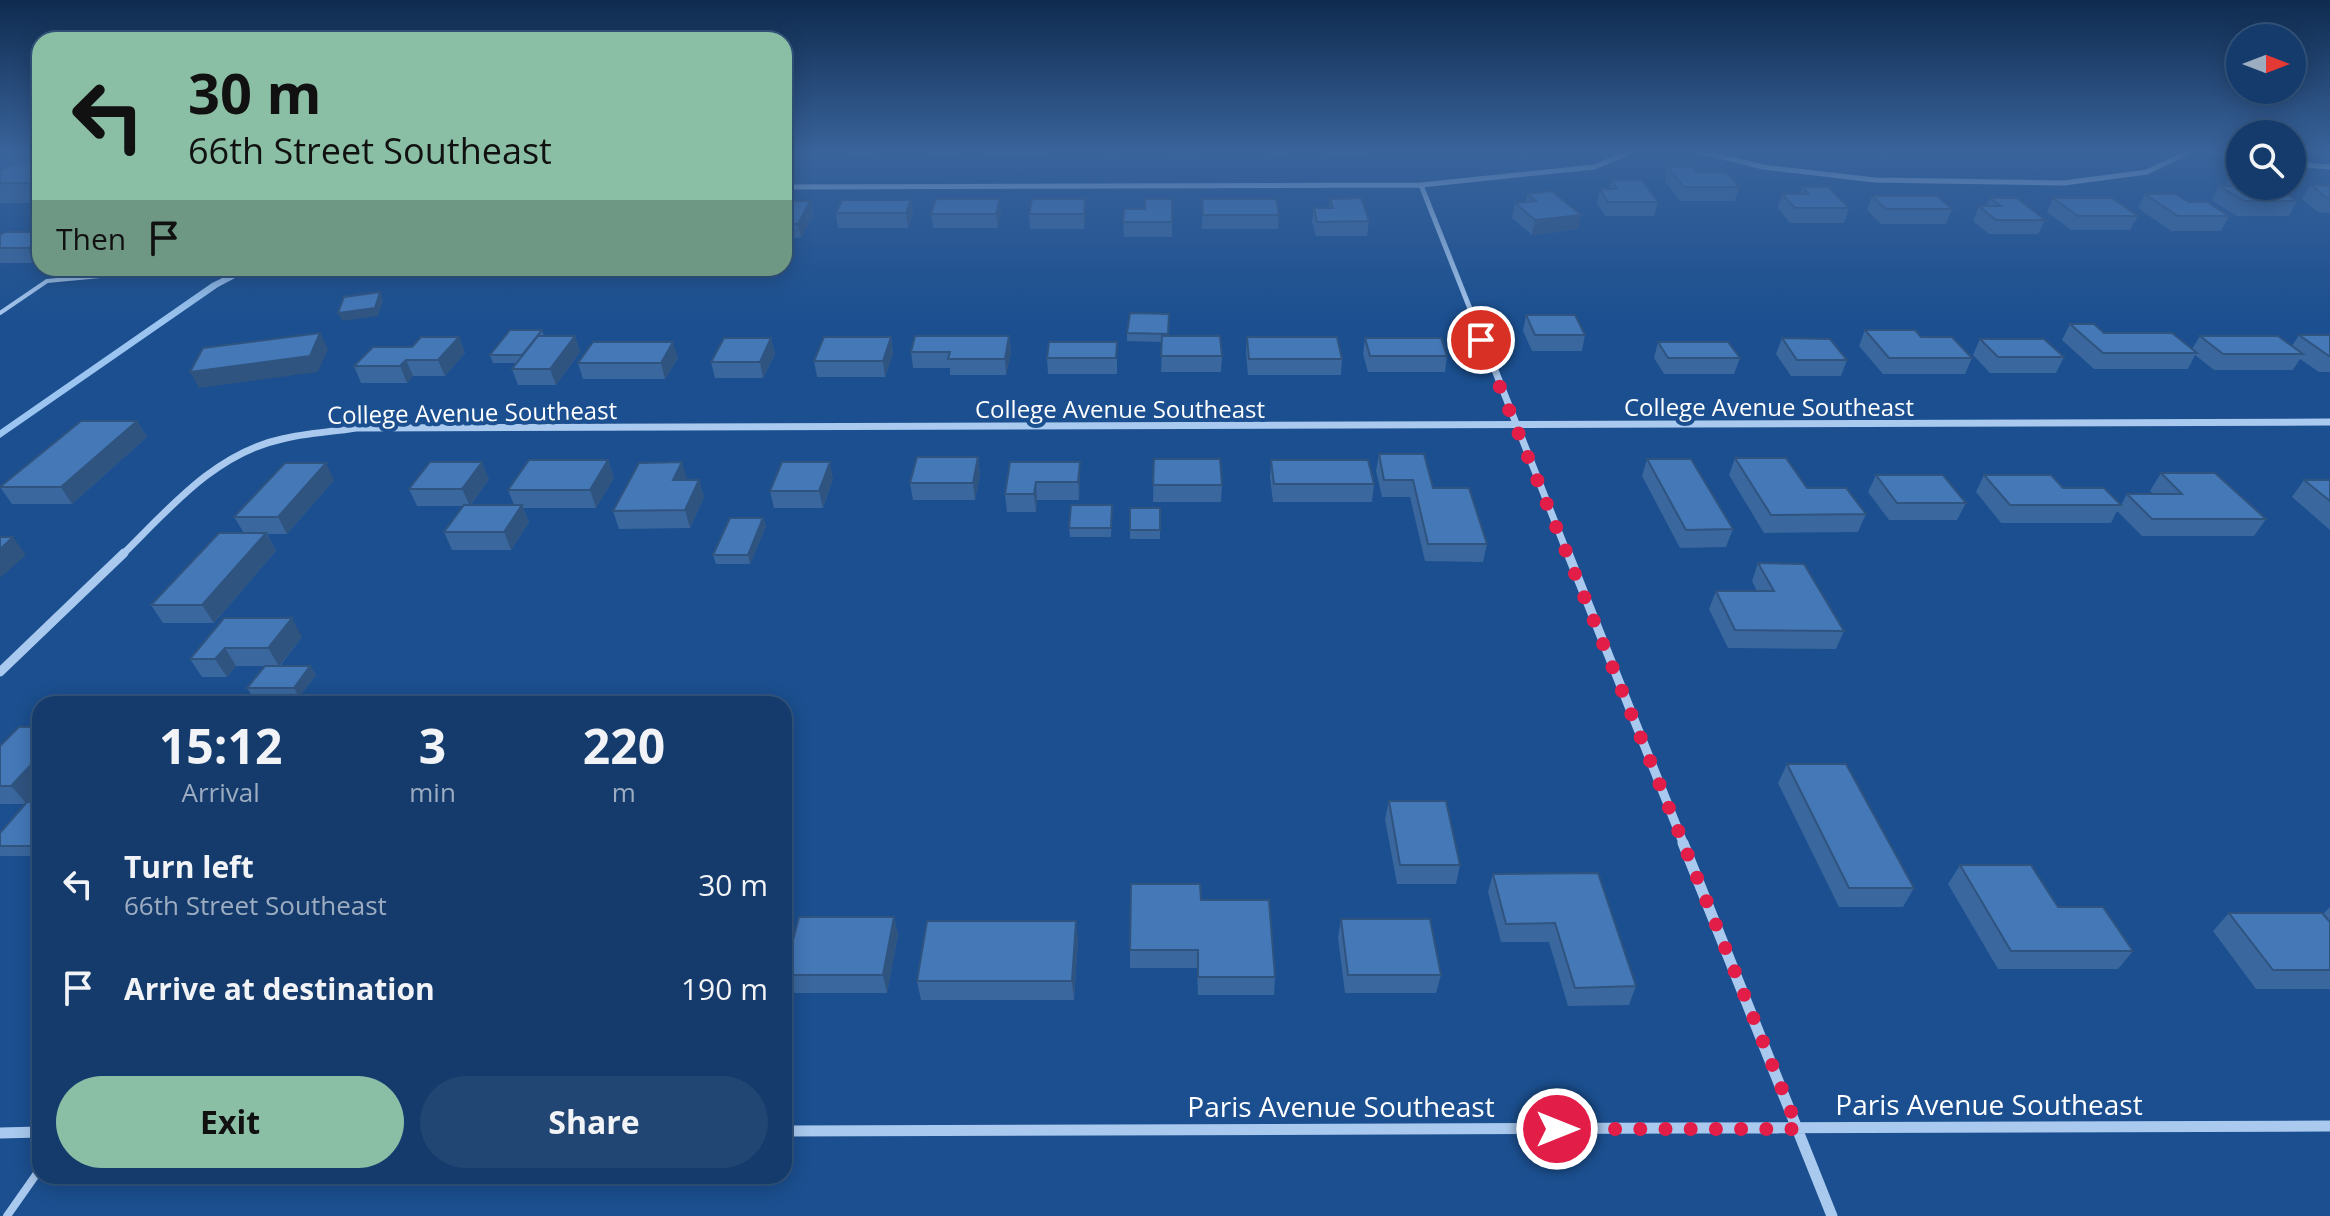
<!DOCTYPE html>
<style>
:root{--surface:#143b6b;--page:#214673;--text:#f1f3f6;--muted:#9dadc1;--line:#33557e;--accent:#8abfa5}
body{margin:0;font-family:"Open Sans",sans-serif;background:var(--page);color:var(--text);height:100vh;display:flex;flex-direction:column;font-size:30px;white-space:nowrap}
*{box-sizing:border-box;margin:0}
p{font-size:26px;color:var(--muted)}
.icon{flex:none;width:44px;height:44px;fill:none;stroke:currentColor;stroke-width:2;stroke-linecap:round;stroke-linejoin:round}
.map{position:relative;flex:1;overflow:hidden}
.side{position:absolute;left:32px;top:696px;width:760px;height:488px;display:flex;flex-direction:column;background:var(--surface);border-radius:24px;box-shadow:0 4px 20px #0003,0 0 0 2px var(--line)}
.side>*{flex:none}
.hud{position:absolute;left:32px;top:32px;width:760px;height:244px;border-radius:24px;box-shadow:0 4px 20px #0003,0 0 0 2px var(--line);background:#8abfa5;color:#111;overflow:hidden}
.needle{width:52px;rotate:90deg}
.fabs{position:absolute;left:2226px;top:24px;display:grid;gap:16px}
.fabs a{display:grid;place-items:center;width:80px;height:80px;border-radius:50%;background:var(--surface);box-shadow:0 4px 20px #0003,0 0 0 2px var(--line);font-size:40px}
.pin{position:absolute;display:grid;place-items:center;width:68px;height:68px;color:#fff;margin:-34px;border:4px solid #fff;border-radius:50%;box-shadow:0 2px 8px #0007}
.me{position:absolute;width:88px;margin:-44px;rotate:90deg;stroke-linejoin:round;filter:drop-shadow(0 0 6px #0008)}
.turn{display:flex;align-items:center;gap:28px;height:168px;padding:0 24px;font-size:36px}
.turn .icon{width:104px;height:104px;stroke-width:2.5}
.turn b{display:block;font-size:56px;line-height:68px}
.then{display:flex;align-items:center;height:76px;padding:0 24px;background:#0003;gap:16px;font-size:30px}
.eta{display:flex;justify-content:space-evenly;align-items:center;height:136px;text-align:center}
.eta b{font-size:48px;font-weight:700;line-height:56px}
.cta{display:flex;gap:16px;margin-top:auto;padding:16px 24px}
.cta a{flex:1;height:92px;border-radius:48px;background:var(--accent);color:#111;font-size:32px;font-weight:700;line-height:92px;text-align:center}
.cta a+a{background:var(--page);color:var(--text)}
ul{padding:0;list-style:none}
li{display:flex;align-items:center;gap:24px;height:104px;padding:0 24px}
li div{flex:1}
li b{display:block;font-size:30px}
li em{font-style:normal}
.map>svg:first-child{display:block}
</style>
<div class="map">
<svg width="2330" height="1216" viewBox="0 0 2330 1216">
<rect width="100%" height="100%" fill="#1b4f8f"/>
<g fill="none" stroke-linecap="round" stroke-linejoin="round">
<path fill="#9cc4f0" fill-rule="evenodd" d="M243,268H254L218,287L0,438V430L212,283Z"/>
<path stroke="#a9c9ee" stroke-width="4" d="M0,313L47,281L133,273"/>
<path stroke="#a9c9ee" stroke-width="8" d="M7,1216L40,1169"/>
<path stroke="#a9c9ee" stroke-width="5" d="M1702,152L1763,167L1875,180L2064,183L2147,172L2188,152
M2226,152L2240,154
M2292,164L2330,167
M1421,185L1478,329
M784,187L1421,185L1594,167L1630,152"/>
<path stroke="#a9c9ee" stroke-width="7" d="M1478,327L1568,555
M122,555C168,510 215,453 282,439C306,433 331,432 356,428L2330,422"/>
<path stroke="#a9c9ee" stroke-width="9" d="M1568,553L1684,845
M0,672L124,553"/>
<path stroke="#a9c9ee" stroke-width="11" d="M1683,843L1832,1216
M784,1131L2330,1126
M0,1133L40,1132"/>
</g>
<path fill="#3a679d" d="M784,152H798L796,157L784,156Z
M847,152H875L873,156H848Z
M928,152H959L957,156H928Z
M984,152H1048V156H985Z
M1102,152H1124V154H1102Z
M1161,152H1202V154H1161Z
M1263,152H1288V155H1264Z
M1322,152H1371L1370,155H1323Z
M1868,152H1892L1891,154Z
M40,153V203H0V171L28,160Z
M1668,167L1696,172L1739,187L1735,201H1680L1665,181Z
M2230,178H2240V186L2297,201L2289,216H2237L2212,200L2219,186H2226Z
M1611,180L1658,202L1654,216H1605L1597,203L1600,189H1609Z
M2330,183V213L2318,212L2302,199L2311,184L2328,186Z
M1802,187L1849,208L1844,223H1790L1778,208L1782,194H1800Z
M1527,194L1578,229L1532,235L1512,218L1515,203L1526,202Z
M2145,194L2189,202L2229,216L2221,231H2171L2138,208Z
M1872,196L1952,209L1946,224H1881L1867,210Z
M1990,198L2045,220L2038,234H1989L1973,221L1979,206H1986Z
M2053,198L2138,216L2130,230H2071L2047,212Z
M1172,199V237H1124L1123,222L1145,209Z
M1202,199L1279,215L1278,229H1202Z
M1330,199L1369,221L1367,236H1316L1312,222L1314,208H1329Z
M911,200L913,214L908,228H838L836,213Z
M784,201L813,215L801,238H784Z
M1001,213L998,228H933L931,214Z
M1029,214H1086L1084,229H1030Z
M40,232V261L37,263H0V235Z
M1169,314L1168,336L1222,356L1221,372H1161L1162,342L1127,341V333Z
M1526,315L1585,335L1582,351H1532L1523,331Z
M2070,324L2104,333L2192,349L2200,336L2292,346L2299,335H2330V372H2319L2300,359L2293,370H2214L2195,355L2188,369H2094L2062,340Z
M542,330L544,336H575L580,352L556,385H518L512,369L516,363H493L490,355Z
M1865,330L1921,337L1972,358L1965,374H1883L1859,346Z
M1009,336L1011,352L1006,375H950V368H913L911,352Z
M459,337L465,353L445,376H413L407,383H361L354,366L412,347Z
M891,337L893,353L885,377H817L814,361Z
M1247,337L1342,359L1341,375H1248L1246,353Z
M771,338L775,354L763,378H715L711,362Z
M1365,338L1447,356L1445,372H1368L1363,354Z
M1782,338L1847,360L1841,376H1791L1776,354Z
M1980,339L2064,357L2056,373H1990L1973,355Z
M1117,342V374H1048L1047,358Z
M1658,342L1740,358L1734,374H1664L1654,358Z
M678,358L665,379H583L578,363Z
M137,421L147,437L72,504H12L0,487Z
M1379,454L1433,488L1487,544L1483,562L1425,561L1410,497H1382L1376,471Z
M978,457L980,474L975,500H913L910,483Z
M1735,458L1866,514L1858,532L1764,533L1729,475Z
M1154,459L1222,485L1221,502H1153Z
M1647,459L1733,529L1726,547L1680,548L1642,476Z
M608,460L614,478L596,508H523L529,522L511,550H452L444,532L463,506H417L409,489L489,479L471,505H514L508,490Z
M1271,460L1374,484L1372,502H1273L1270,477Z
M1010,462L1080,479L1079,500H1037L1036,512H1007L1005,494Z
M2161,473L2266,519L2254,536H2142L2117,511L2111,523H2001L1976,492L1984,475L2063,488L2121,505L2127,494H2154L2150,491Z
M1876,475L1966,503L1957,520H1889L1868,492Z
M687,479L699,480L704,497L690,528L619,529L613,511Z
M833,479L823,508H774L770,491Z
M334,480L287,534H267L276,551L214,623H163L151,605L244,533L234,517Z
M2304,480H2330V530L2292,497Z
M1130,508H1160V539H1130Z
M1112,514L1111,537H1070L1069,528Z
M763,518L766,526L750,564H716L713,555Z
M1758,563L1844,631L1836,649L1728,648L1709,609L1716,591H1757L1752,581Z
M224,618L302,637L280,666H310L316,675L299,697H253L247,688L265,666H236L227,677H202L190,659Z
M40,727V790L29,802H40V856H0V833L25,804H0V746Z
M1787,764L1914,888L1903,907H1839L1778,783Z
M1389,801L1460,865L1456,884H1397L1385,819Z
M1960,865L2058,907L2133,951L2118,969H1998L1948,884Z
M1493,874L1636,986L1629,1005L1568,1006L1549,942H1501L1488,892Z
M1201,900L1275,977L1274,995H1198L1197,968H1130V950Z
M2330,907V989H2256L2213,931L2229,913L2323,914Z
M894,917L898,935L887,993H790L784,974Z
M1341,919L1441,975L1436,993H1345L1338,938Z
M1078,939L1074,1000H921L917,981Z"/>
<path fill="#305480" d="M1000,199L1001,213L998,228L996,214Z
M1085,199L1086,214L1084,229V214Z
M911,200L913,214L908,228L906,213Z
M810,201L813,215L801,238L798,224Z
M1581,215L1578,229L1532,235L1535,220Z
M40,241V261L37,263L28,248Z
M380,292L383,300L378,316L342,321L338,313Z
M320,333L328,349L318,372L199,388L190,372Z
M575,336L580,352L556,385L550,369Z
M1009,336L1011,352L1006,375L1005,359Z
M459,337L465,353L445,376L438,360Z
M891,337L893,353L885,377L883,361Z
M771,338L775,354L763,378L760,362Z
M673,342L678,358L665,379L661,363Z
M406,360L413,376L407,383L400,366Z
M137,421L147,437L72,504L61,487Z
M978,457L980,474L975,500L973,483Z
M608,460L614,478L596,508L590,490Z
M482,462L489,479L470,506L462,489Z
M682,462L687,479L678,498L673,480Z
M830,462L833,479L823,508L819,491Z
M1080,462V479L1079,500L1078,482Z
M326,463L334,480L287,534L278,517Z
M699,480L704,497L690,528L685,510Z
M1036,482L1037,500L1036,512L1034,494Z
M522,505L529,522L511,550L504,532Z
M763,518L766,526L750,564L748,555Z
M266,533L276,551L214,623L202,605Z
M13,537L26,555L0,578V549Z
M292,618L302,637L279,666L268,648Z
M225,648L236,666L227,677L215,659Z
M310,666L316,675L299,697L294,688Z
M40,755V790L27,804L11,786Z
M894,917L898,935L887,993L883,975Z
M1076,921L1078,939L1074,1000L1072,981Z"/>
<path fill="#4478b7" stroke="#305480" stroke-width="2" d="M40,153V183H0V171L21,160H28Z
M1668,167H1692L1696,172H1726L1739,187H1684Z
M2230,178H2240V184Z
M1611,180H1642L1658,202H1608L1600,189H1617Z
M2311,184L2330,186V198H2326Z
M2219,186H2271L2297,201H2245Z
M1802,187H1828L1849,208H1795L1782,194H1809Z
M1552,191L1581,215L1535,220L1515,203L1536,201L1527,194Z
M2145,194H2175L2189,202H2207L2229,216H2178Z
M1872,196H1937L1952,209H1886Z
M1361,198L1369,221L1317,222L1314,208H1333L1330,199Z
M1990,198H2017L2045,220H1996L1979,206H2001Z
M2053,198H2112L2138,216H2078Z
M936,199H1000L996,214H931Z
M1032,199H1085L1084,214H1029Z
M1145,199H1172V222H1123L1124,209H1145Z
M1202,199H1276L1279,215H1203Z
M842,200H911L906,213H836Z
M784,201H810L798,224H784Z
M5,232H40V241L28,248H0V235Z
M380,292L375,308L338,313L344,297Z
M1130,313L1169,314L1168,334L1127,333Z
M1526,315H1575L1585,335H1535Z
M2070,324H2094L2104,333H2172L2197,353H2103Z
M510,330H542L522,355H490Z
M1865,330H1915L1921,337H1952L1972,358H1889Z
M320,333L310,356L190,372L203,348Z
M2299,335H2330V356H2329Z
M538,336H575L550,369H512Z
M915,336H1009L1005,359H948L950,352H911Z
M1162,336H1220L1222,356H1161Z
M2200,336H2278L2303,354H2223Z
M421,337H459L438,360H406L400,366H354L373,347H412Z
M824,337H891L883,361H814Z
M1247,337H1337L1342,359H1249Z
M724,338H771L760,362H711Z
M1365,338H1441L1447,356H1370Z
M1782,338L1830,339L1847,360H1797Z
M1980,339H2044L2064,357H1998Z
M593,342H673L661,363H578Z
M1049,342H1117L1116,358H1047Z
M1658,342H1728L1740,358H1668Z
M81,421H137L61,487H0Z
M1379,454H1424L1433,488H1469L1487,544H1428L1413,480H1384Z
M917,457H978L973,483H910Z
M1735,458H1786L1807,488H1846L1866,514L1771,515Z
M1154,459H1220L1222,485H1153Z
M1647,459H1691L1733,529L1686,530Z
M529,460H608L590,490H508Z
M1271,460H1368L1374,484H1274Z
M430,462H482L462,489H409Z
M682,462L673,480H699L685,510L613,511L639,463Z
M782,462H830L819,491H770Z
M1010,462H1080L1078,482H1036L1034,494H1005Z
M285,463H326L278,517H234Z
M2161,473H2215L2266,519H2152L2127,494H2182Z
M1876,475H1943L1966,503H1897Z
M1984,475H2051L2063,488H2104L2121,505H2010Z
M2304,480H2330V501Z
M464,505H522L504,532H444Z
M1071,505H1112L1111,528H1069Z
M1130,508H1160V530H1130Z
M730,518H763L748,555H713Z
M219,533H266L202,605H151Z
M0,537H13L0,549Z
M1758,563L1804,564L1844,631L1735,630L1716,591H1774Z
M224,618H292L268,648H225L215,659H190Z
M265,666H310L294,688H247Z
M19,727H40V755L11,786H0V746Z
M1787,764H1846L1914,888H1849Z
M1389,801H1446L1460,865H1400Z
M27,802H40V846H0V833Z
M1960,865H2031L2058,907H2103L2133,951H2011Z
M1598,873L1636,986L1575,988L1555,923L1506,924L1493,874Z
M1131,884H1200L1201,900H1269L1275,977H1198V950H1130Z
M2229,913H2322L2330,922V970H2273Z
M799,917H894L883,975H784Z
M1341,919H1430L1441,975H1348Z
M927,921H1076L1072,981H917Z"/>
<linearGradient id="sky" x2="0" y2="1"><stop stop-color="#0f2b4f"/><stop offset="0.47" stop-color="#39639b"/><stop offset="1" stop-color="#39639b" stop-opacity="0"/></linearGradient>
<rect width="2330" height="322" fill="url(#sky)"/>
<g fill="none" stroke-linecap="round" stroke-linejoin="round">
<path stroke="#e11d48" stroke-width="14" stroke-dasharray="0 25.2" d="M1481,340L1798,1129H1557"/>
</g>
<g text-anchor="middle" dominant-baseline="central" stroke-width="8" stroke-linejoin="round" paint-order="stroke">
<g font-size="24" fill="#fff" stroke="#1b4f8f">
<text x="1769" y="406">College Avenue Southeast</text>
<text x="1120" y="408">College Avenue Southeast</text>
<text transform="translate(472 412) rotate(-1)">College Avenue Southeast</text>
</g>
<g font-size="28" fill="#fff" stroke="#1b4f8f">
<text x="1989" y="1104">Paris Avenue Southeast</text>
<text x="1341" y="1106">Paris Avenue Southeast</text>
</g>
</g>
</svg>
<div class="fabs">
<a><svg class="needle" viewBox="-14 -14 28 28"><path d="M0-13l5 13h-10z" fill="#e53935"/><path d="M0 13l5-13h-10z" fill="#9dadc1"/></svg></a>
<a><svg class="icon" aria-label="search" viewBox="0 0 24 24"><circle cx="10" cy="10" r="6"/><path d="M15 15l6 6"/></svg></a>
</div>
<div class="pin" style="left:1481px;top:340px;background:#d93025"><svg class="icon" aria-label="arrive" viewBox="0 0 24 24"><path d="M6 21V4h12l-3 4 3 4H6"/></svg></div>
<svg class="me" style="left:1557px;top:1129px" viewBox="-20 -20 40 40"><circle r="17" fill="#e11d48" stroke="#fff" stroke-width="3"/><path d="M0-11L8 9 0 5-8 9z" fill="#fff"/></svg>
<div class="hud">
<div class="turn"><svg class="icon" aria-label="left" viewBox="0 0 24 24"><path d="M17 20v-9H6M10 6l-5 5 5 5"/></svg><div><b>30 m</b>66th Street Southeast</div></div>
<div class="then">Then<svg class="icon" aria-label="arrive" viewBox="0 0 24 24"><path d="M6 21V4h12l-3 4 3 4H6"/></svg></div>
</div>
<section class="side">
<div class="eta">
<div><b>15:12</b><p>Arrival</p></div>
<div><b>3</b><p>min</p></div>
<div><b>220</b><p>m</p></div>
</div>
<ul>
<li><svg class="icon" aria-label="left" viewBox="0 0 24 24"><path d="M17 20v-9H6M10 6l-5 5 5 5"/></svg><div><b>Turn left</b><p>66th Street Southeast</p></div><em>30 m</em></li>
<li><svg class="icon" aria-label="arrive" viewBox="0 0 24 24"><path d="M6 21V4h12l-3 4 3 4H6"/></svg><div><b>Arrive at destination</b></div><em>190 m</em></li>
</ul>
<div class="cta"><a>Exit</a><a>Share</a></div>
</section>
</div>
